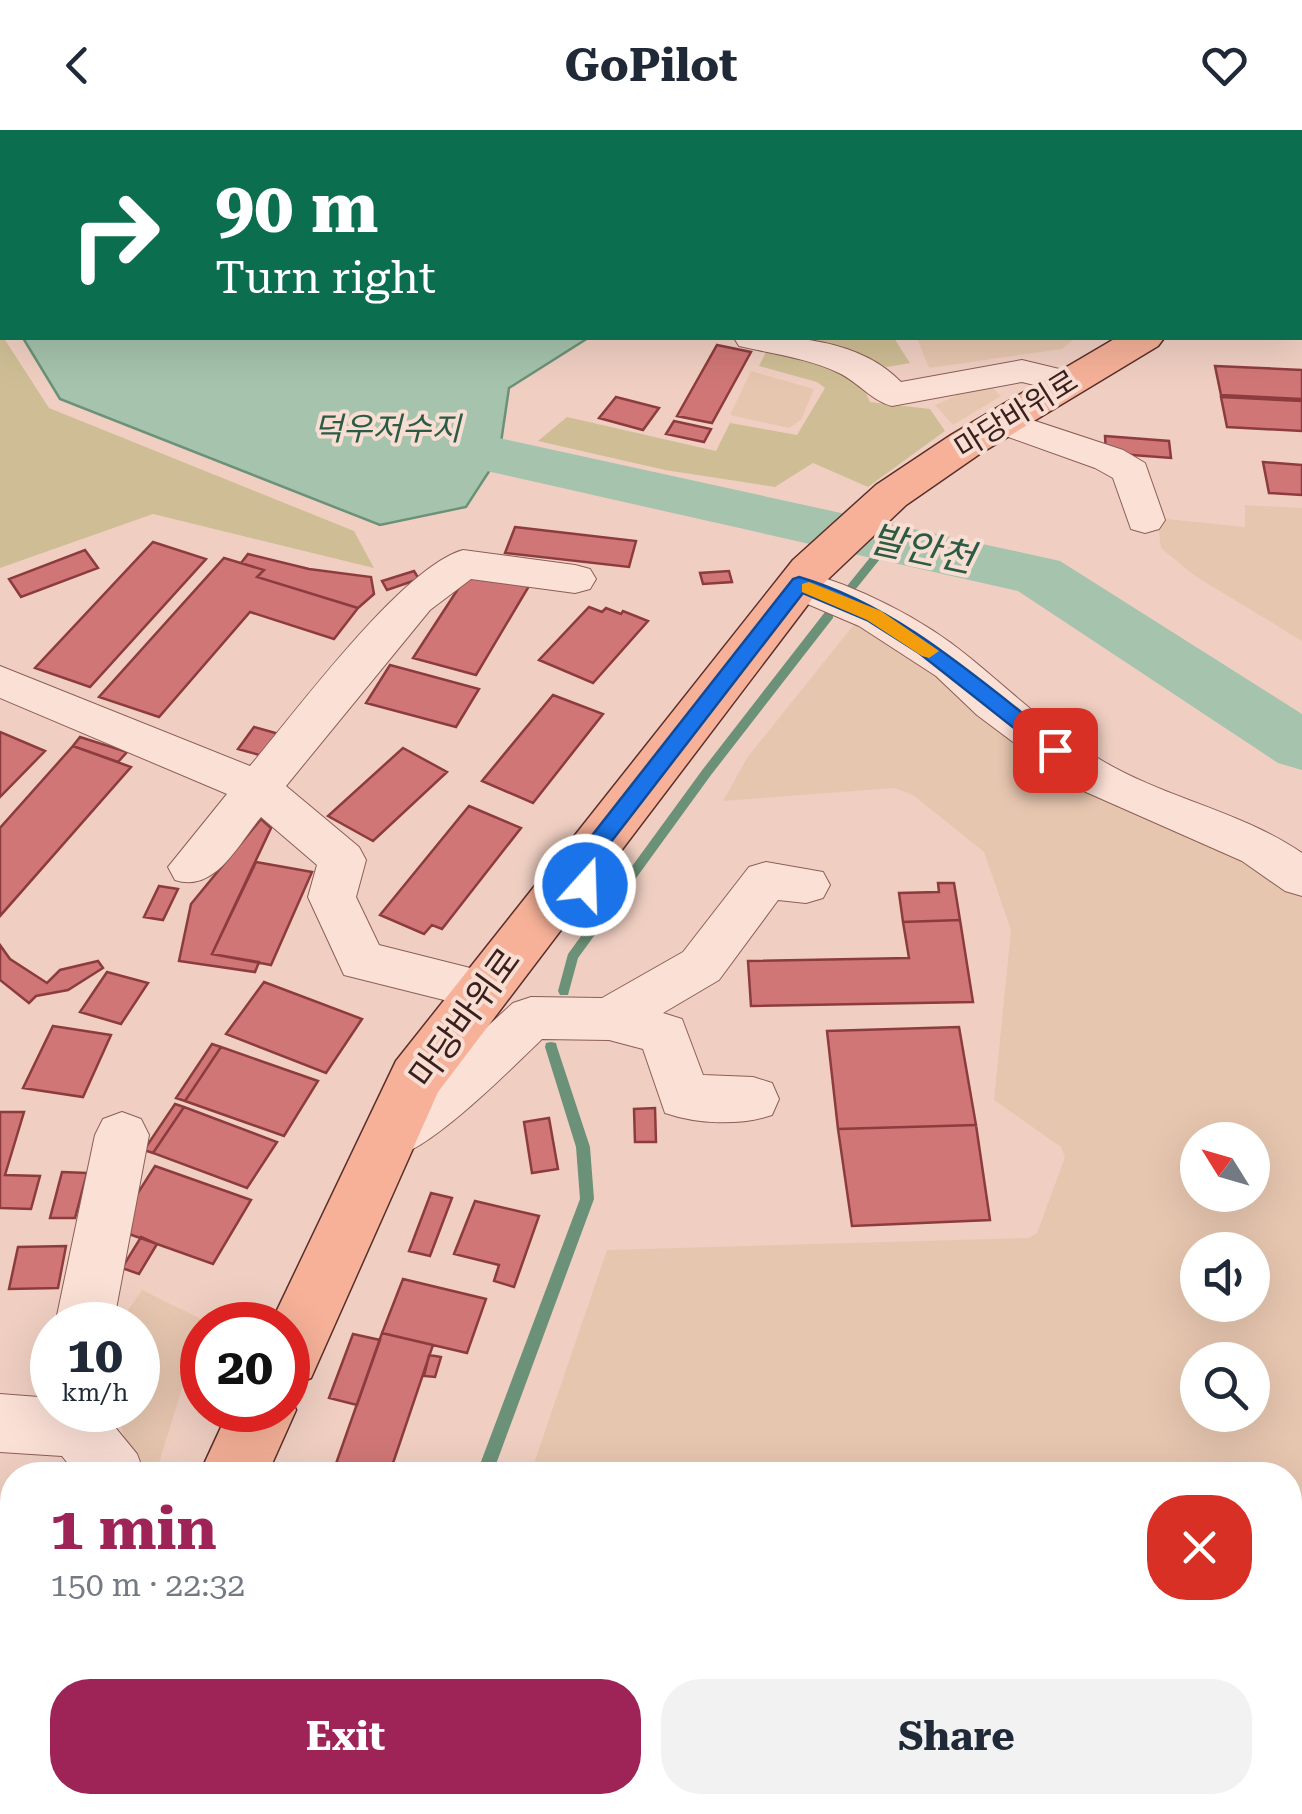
<!DOCTYPE html>
<meta charset="utf-8">
<style>
:root{--surface:#fff;--page:#f2f2f3;--text:#1f2937;--muted:#747a83;--accent:#9e2458}
body{margin:0;font-family:"Roboto Serif","Noto Sans KR",serif;background:var(--page);color:var(--text);height:100vh;display:flex;flex-direction:column;font-size:38px;white-space:nowrap}
*{box-sizing:border-box;margin:0}
p{font-size:32px;color:var(--muted)}
.icon{flex:none;width:55px;height:55px;fill:none;stroke:currentColor;stroke-width:2;stroke-linecap:round;stroke-linejoin:round}
.map{position:relative;flex:1;overflow:hidden}
.details{position:absolute;left:0px;top:1332px;width:1302px;height:352px;display:flex;flex-direction:column;background:var(--surface);border-radius:40px 40px 0 0;box-shadow:0 10px 40px #0002}
.details>*{flex:none}
.banner{position:absolute;left:0px;top:0px;width:1302px;height:210px;box-shadow:0 10px 40px #0002;background:#0b6e4f;color:#fff;overflow:hidden}
.needle{width:65px;rotate:307deg}
.tools{position:absolute;left:1180px;top:992px;display:grid;gap:20px}
.tools a{display:grid;place-items:center;width:90px;height:90px;border-radius:50%;background:var(--surface);box-shadow:0 10px 40px #0002;font-size:50px}
.speed{position:absolute;left:30px;top:1172px;display:flex;gap:20px;font-size:50px;font-weight:700;text-align:center}
.speed>*{display:grid;place-content:center;width:130px;height:130px;border-radius:50%;background:var(--surface);box-shadow:0 10px 40px #0002;line-height:1}
.speed small{font-size:25px;font-weight:400}
.speed .limit{border:15px solid #d22;background:#fff;color:#111}
.pin{position:absolute;display:grid;place-items:center;width:85px;height:85px;color:#fff;margin:-42px;border-radius:20px;box-shadow:0 5px 15px #0006}
.me{position:absolute;width:110px;margin:-55px;rotate:20deg;stroke-linejoin:round;filter:drop-shadow(0 0 8px #0008)}
.turn{display:flex;align-items:center;gap:35px;height:210px;padding:0 50px;font-size:45px}
.turn .icon{width:130px;height:130px;stroke-width:2.5}
.turn b{display:block;font-size:70px;line-height:85px}
.round{display:grid;place-items:center;flex:none;width:105px;height:105px;border-radius:40px;background:var(--page)}
.headline{display:flex;align-items:center;justify-content:space-between;height:170px;padding:0 50px}
h1{font-size:60px;font-weight:700;line-height:75px;color:var(--accent)}
.action{display:flex;gap:20px;margin-top:auto;padding:20px 50px}
.action a{flex:1;height:115px;border-radius:40px;background:var(--accent);color:#fff;font-size:40px;font-weight:700;line-height:115px;text-align:center}
.action a+a{background:var(--page);color:var(--text)}
header{display:flex;justify-content:space-between;align-items:center;height:130px;padding:0 50px;background:var(--surface);font-size:45px;font-weight:700}
.map>svg:first-child{display:block}
</style>
<header><svg class="icon" aria-label="back" viewBox="0 0 24 24"><path d="M15 5l-7 7 7 7"/></svg>GoPilot<svg class="icon" aria-label="heart" viewBox="0 0 24 24"><path d="M12 20l-8-8c-3-5 5-10 8-4 3-6 11-1 8 4z"/></svg></header>
<div class="map">
<svg width="1302" height="1684" viewBox="0 0 1302 1684">
<rect width="100%" height="100%" fill="#f0cfc2"/>
<path fill="#e7c6af" fill-rule="evenodd" d="M917,208H1075L1062,219L929,238Z
M751,241L814,259L801,290L789,298L730,285Z
M991,256L1001,266L953,295L935,275L962,263Z
M1245,375L1302,378V511L1195,446L1161,418L1157,388L1245,397Z
M856,492L1302,764V1491L1290,1492V1345H530L607,1120L1029,1108L1037,1103L1065,1027L1061,1017L994,970L1011,800L984,722L913,665L894,658L723,671L747,628ZM1198,1010H1252V1065H1198ZM1198,1120H1252V1175H1198ZM1198,1230H1252V1285H1198Z
M142,1160L203,1190L159,1333L144,1342L131,1323L120,1294V1280H138V1195L120,1192Z
M1290,1525H1302V1684H476V1672H1290Z"/>
<path fill="#cfbe95" d="M0,202L49,278L354,401L374,438L153,384L0,438Z
M819,208H894L910,233L887,237L819,217Z
M766,222C804,224 857,234 870,272L930,279L945,301L868,357L813,333L775,357L665,340L538,311L567,287L716,321L730,293L797,305L825,258L817,252L759,236Z"/>
<path fill="#a5c3ad" stroke="#6b9278" stroke-width="2.5" d="M0,0H907L2,2V174Z
M23,208H588L509,258L499,326L466,377L380,395L60,269Z"/>
<g fill="none" stroke-linecap="round" stroke-linejoin="round">
<path fill="#6b9278" fill-rule="evenodd" d="M889,408L894,411L893,413L851,465H843V461L885,409Z
M829,481L833,482V488L711,645L578,828L568,865H560L558,861L568,824L703,639L825,482Z
M551,912L556,913L557,917L590,1017L594,1069L492,1345H476L580,1069L576,1017L545,917L546,913Z
M423,1672H441V1684H423Z"/>
<path fill="#a5c3ad" fill-rule="evenodd" d="M499,308L1060,431L1302,584V640L1278,633L1018,461L478,339L470,326L478,313Z"/>
</g>
<path fill="#d17676" stroke="#8c3c3e" stroke-width="2.5" d="M717,215L751,222L712,293L677,286Z
M1215,236L1302,240V269L1221,265Z
M616,267L659,278L643,300L599,288Z
M1221,267L1302,271V301L1227,297Z
M674,291L711,299L704,312L666,304Z
M1105,306L1169,311L1171,328L1106,323Z
M1263,332L1302,335V365L1269,363Z
M515,397L636,411L629,437L505,423Z
M153,412L206,429L90,557L35,538Z
M85,420L98,438L21,467L9,449Z
M248,424L309,439L371,447L374,464L358,478L257,447L264,440L241,433Z
M224,428L264,440L257,447L358,478L334,509L250,482L159,587L99,567Z
M414,441L419,449L387,460L382,451Z
M729,441L732,452L703,454L700,443Z
M469,442L529,456L476,545L413,528Z
M589,477L602,482L606,478L621,484L623,481L648,491L593,553L539,530Z
M390,535L479,559L456,597L366,573Z
M553,565L603,584L533,673L482,651Z
M254,597L279,604L263,626L238,619Z
M0,602L45,621L0,667Z
M80,607L127,622L118,632L73,616Z
M73,616L131,637L0,786V698Z
M403,618L447,642L373,711L328,686Z
M469,676L521,698L442,799L432,795L424,804L380,785Z
M261,689L271,698L212,824L259,832L255,842L179,831L191,774Z
M256,732L312,742L271,835L212,824Z
M938,753H954L960,790L903,792L899,763L939,762Z
M159,756L178,759L163,790L144,787Z
M960,790L973,872L751,876L748,831L909,828L903,792Z
M0,815L10,829L47,853L60,840L98,831L103,838L68,860L36,866L29,873L0,850Z
M107,842L148,853L121,894L80,882Z
M264,852L362,889L326,943L226,904Z
M53,896L111,905L83,967L23,958Z
M959,897L976,995L838,999L827,901Z
M212,914L221,917L185,971L176,968Z
M221,917L318,951L284,1006L185,971Z
M175,974L184,977L153,1023L144,1020Z
M184,977L277,1012L247,1058L153,1023Z
M655,978L656,1012H635L634,979Z
M0,982H24L5,1045L40,1046L31,1079L0,1078Z
M549,988L558,1039L532,1043L524,992Z
M976,995L990,1090L852,1096L838,999Z
M155,1036L251,1070L213,1134L115,1099Z
M62,1042L87,1043L75,1088H50Z
M431,1063L452,1068L430,1126L409,1121Z
M475,1071L539,1086L514,1157L494,1151L499,1135L454,1124Z
M141,1107L157,1114L139,1144L122,1138Z
M66,1116L58,1158L9,1159L18,1117Z
M403,1149L486,1169L467,1223L382,1203Z
M382,1203L433,1215L389,1345H332Z
M353,1204L380,1210L357,1275L329,1268Z
M429,1225L441,1227L435,1247L424,1246Z
M4,1393H12V1553H0V1410Z
M316,1672H379L380,1684H317Z"/>
<g fill="none" stroke-linecap="round" stroke-linejoin="round">
<g stroke="#8b5e58" stroke-width="2">
<path id="minor" d="M734,208C789,204 860,209 901,252L1022,230L1080,244L1086,252L1080,260L1067,263L1022,252L892,276C872,271 858,252 839,243C808,228 773,224 739,216Z
M1002,280L1123,320L1145,333L1165,390L1159,399L1145,403L1131,399L1113,348L1095,338L989,300L983,292L989,284Z
M463,420L575,435L590,439L596,449L590,459L575,463L471,449L430,480L286,656L359,717L366,730L356,767L379,815L502,846L509,860L502,874L484,880L344,845L308,767L317,735L261,687C237,716 215,763 175,750L168,737L227,664L0,568V536L250,636C295,583 402,437 463,420Z
M799,440C857,456 922,488 969,527C1012,562 1053,602 1101,630C1164,668 1241,681 1302,723V766L1285,761L1242,731L1070,655L977,585L936,546L859,496L784,464L778,454L784,444Z
M766,732L823,742L830,755L823,768L806,773L778,770L719,850L663,883L682,889L703,945L753,947L772,953L779,969L772,985C740,996 697,994 665,983L643,919L609,910L542,909C512,938 431,1020 393,1027C385,1028 377,1024 370,1021L362,1005L370,989L436,943L513,873L531,867L602,868L683,822L749,737Z
M122,982L141,989L149,1005L113,1195H55L95,1005L103,989Z
M0,1264L52,1268V1280H101L137,1324L145,1345H77L62,1326L0,1322Z"/>
</g>
<g stroke="#592f2c" stroke-width="3">
<path id="major" d="M1116,208H1164L1158,216L981,323L906,375L825,452L438,962L311,1248L288,1257V1195H270L396,931L793,430L876,355L951,305Z
M288,1261L296,1280L267,1345H199L229,1280H288Z
M174,1672H248L249,1684H173Z"/>
</g>
<use href="#minor" fill="#fbe0d6" fill-rule="evenodd"/>
<use href="#major" fill="#f6b198" fill-rule="evenodd"/>
</g>
<path fill="#1a73e8" stroke="#114b97" stroke-width="2.5" d="M799,447C901,477 981,552 1063,615L1066,620L1063,625H1048L919,523L867,490L803,463L597,730L592,761H577L574,755L579,722L793,449Z"/>
<path fill="#f59e0b" d="M809,452L881,481L939,521L929,528L922,526L867,490L802,462V454Z"/>
<g text-anchor="middle" dominant-baseline="central" stroke-width="8" stroke-linejoin="round" paint-order="stroke">
<g font-size="30" fill="#3a1f1d" stroke="#f7ddd2">
<text transform="translate(1016 284) rotate(-32)">마당바위로</text>
</g>
<g font-size="32" font-style="italic" fill="#2b5b44" stroke="#f7ddd2">
<text x="387" y="299">덕우저수지</text>
</g>
<g font-size="35" fill="#3a1f1d" stroke="#f7ddd2">
<text transform="translate(465 888) rotate(-54)">마당바위로</text>
</g>
<g font-size="38" font-style="italic" fill="#2b5b44" stroke="#f7ddd2">
<text transform="translate(922 419) rotate(12)">발안천</text>
</g>
</g>
</svg>
<div class="tools">
<a><svg class="needle" viewBox="-14 -14 28 28"><path d="M0-13l5 13h-10z" fill="#e53935"/><path d="M0 13l5-13h-10z" fill="#747a83"/></svg></a>
<a><svg class="icon" aria-label="sound" viewBox="0 0 24 24"><path d="M4 9h4l5-4v14l-5-4H4zM17 9q2 3 0 6"/></svg></a>
<a><svg class="icon" aria-label="search" viewBox="0 0 24 24"><circle cx="10" cy="10" r="6"/><path d="M15 15l6 6"/></svg></a>
</div>
<div class="speed"><div>10<small>km/h</small></div><div class="limit">20</div></div>
<div class="pin" style="left:1055px;top:620px;background:#d93025"><svg class="icon" aria-label="arrive" viewBox="0 0 24 24"><path d="M6 21V4h12l-3 4 3 4H6"/></svg></div>
<svg class="me" style="left:585px;top:755px" viewBox="-20 -20 40 40"><circle r="17" fill="#1a73e8" stroke="#fff" stroke-width="3"/><path d="M0-11L8 9 0 5-8 9z" fill="#fff"/></svg>
<div class="banner">
<div class="turn"><svg class="icon" aria-label="right" viewBox="0 0 24 24"><path d="M7 20v-9h11M14 6l5 5-5 5"/></svg><div><b>90 m</b>Turn right</div></div>
</div>
<section class="details">
<div class="headline"><div><h1>1 min</h1><p>150 m · 22:32</p></div><a class="round" style="background:#d93025;color:#fff"><svg class="icon" aria-label="close" viewBox="0 0 24 24"><path d="M6 6l12 12M18 6L6 18"/></svg></a></div>
<div class="action"><a>Exit</a><a>Share</a></div>
</section>
</div>
